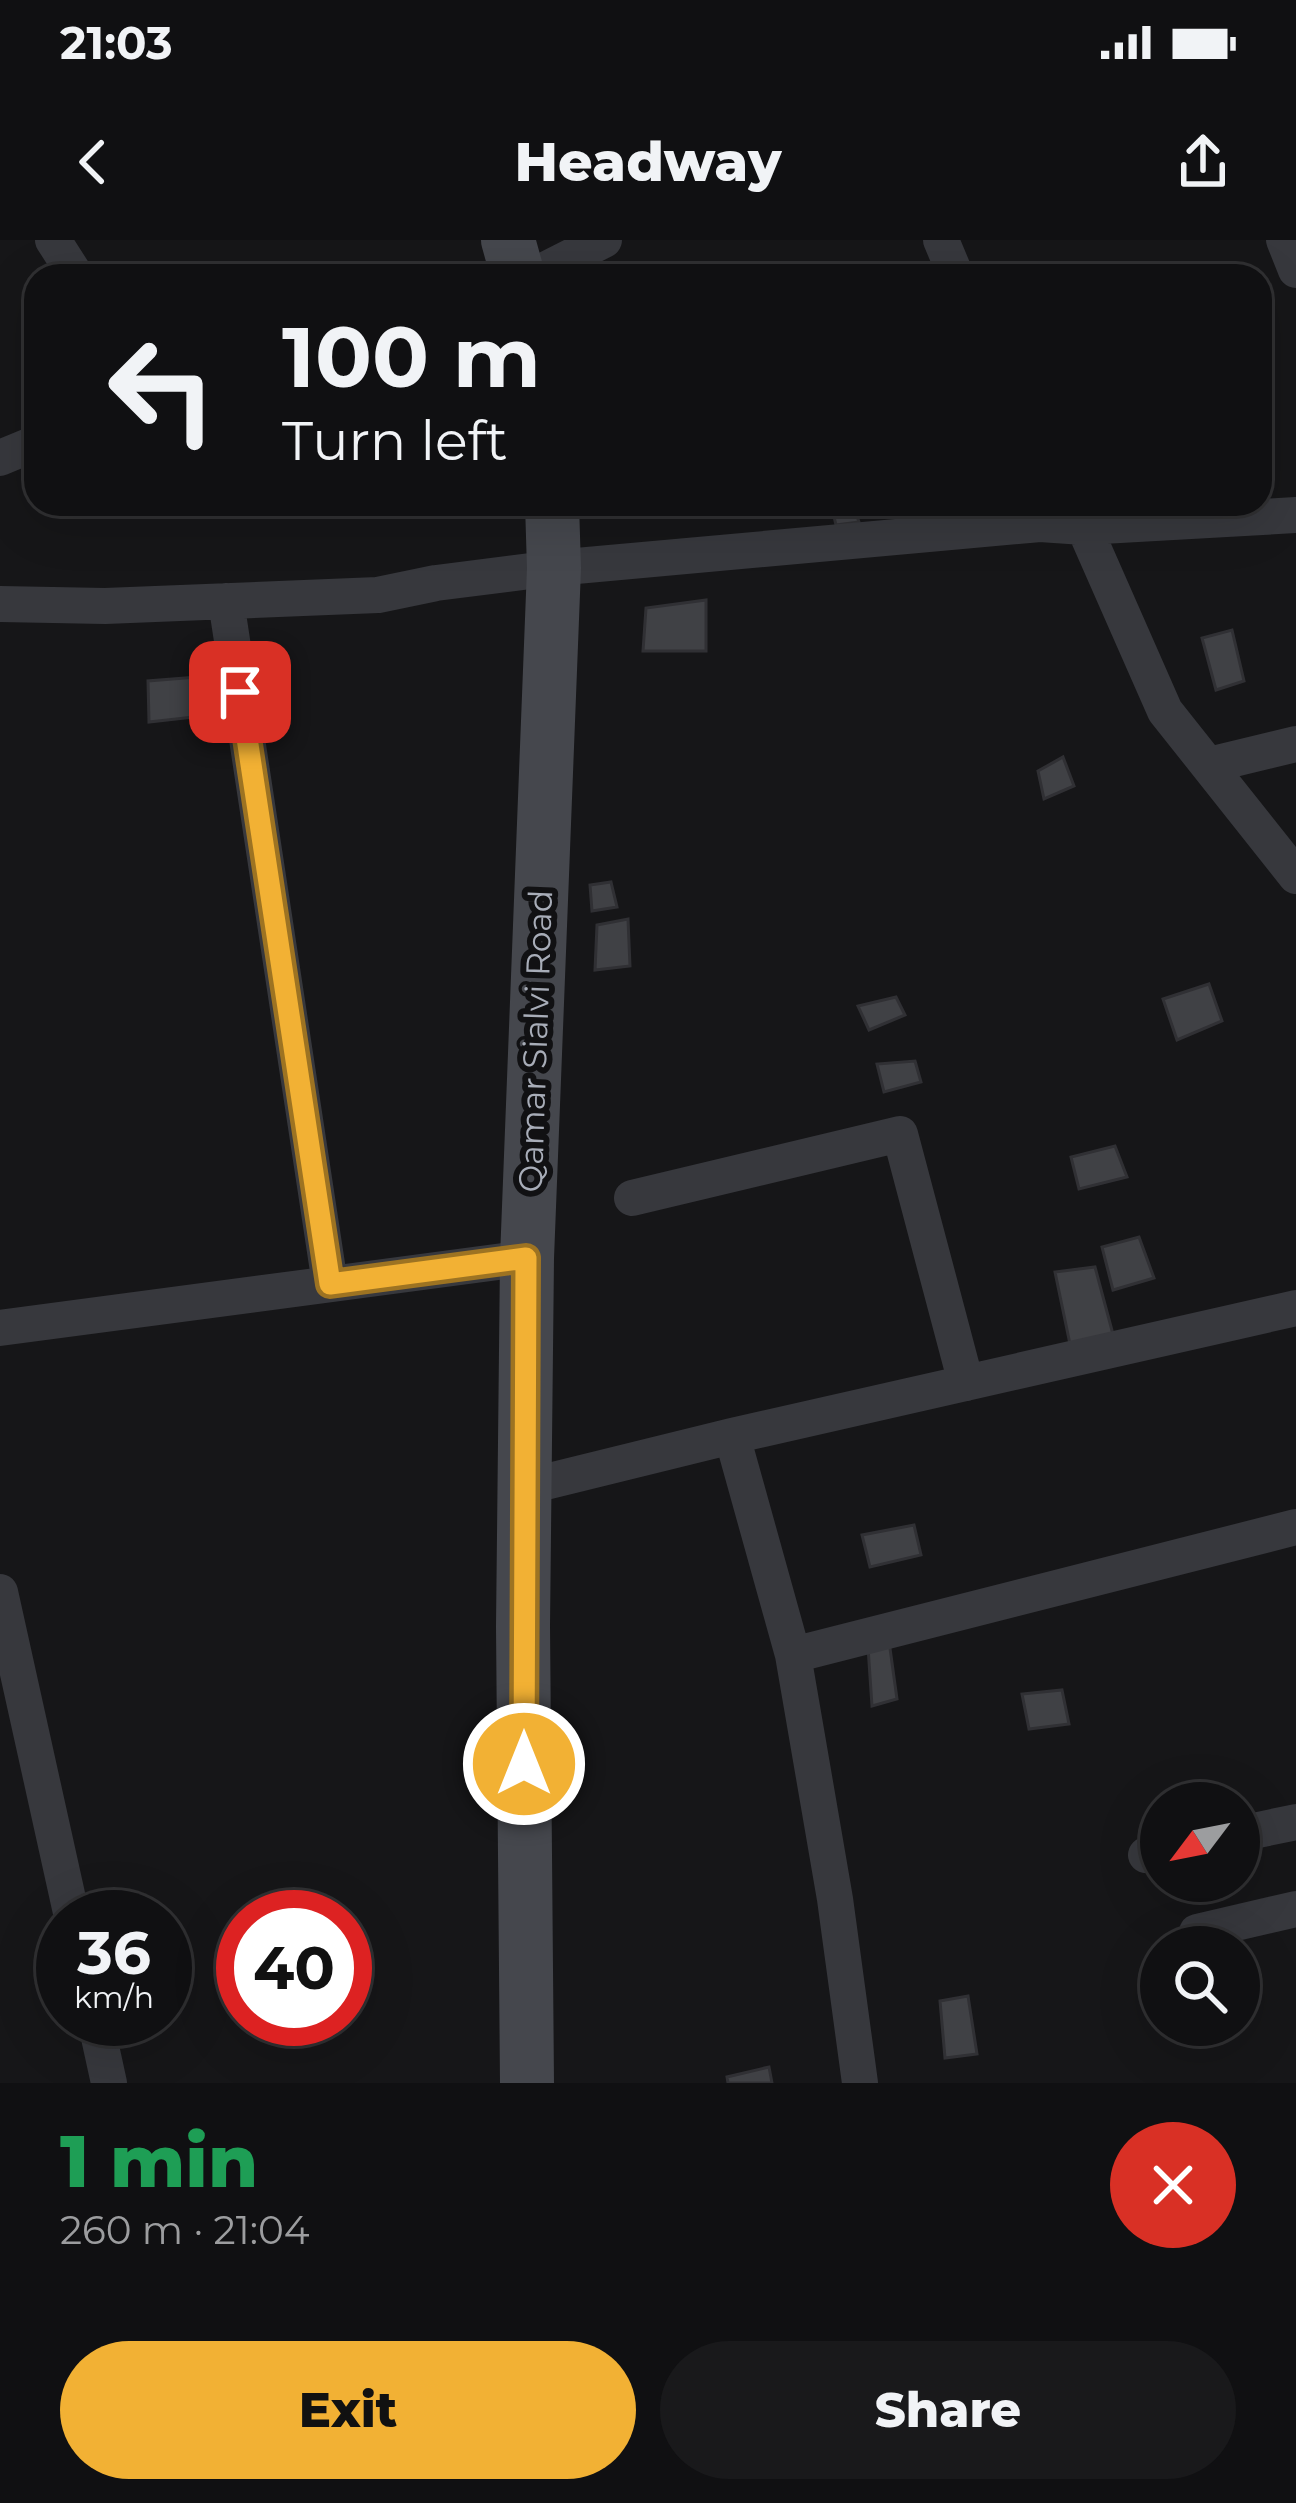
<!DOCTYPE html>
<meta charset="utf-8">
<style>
:root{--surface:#101012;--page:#19191b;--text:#f1f3f6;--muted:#9c9d9f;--line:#303032;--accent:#f2b134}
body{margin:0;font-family:Montserrat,sans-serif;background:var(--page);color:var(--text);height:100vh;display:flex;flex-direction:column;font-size:45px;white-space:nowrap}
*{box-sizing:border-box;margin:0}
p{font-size:39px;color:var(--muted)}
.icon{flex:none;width:66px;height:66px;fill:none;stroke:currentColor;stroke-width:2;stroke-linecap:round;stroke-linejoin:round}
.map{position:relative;height:1843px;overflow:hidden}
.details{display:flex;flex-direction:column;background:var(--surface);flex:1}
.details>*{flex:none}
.top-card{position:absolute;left:24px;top:24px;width:1248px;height:252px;border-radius:36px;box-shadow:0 12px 48px #0002,0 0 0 3px var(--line);background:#101012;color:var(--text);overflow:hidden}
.needle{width:78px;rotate:238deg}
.buttons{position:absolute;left:1140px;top:1542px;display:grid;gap:24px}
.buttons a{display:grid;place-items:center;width:120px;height:120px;border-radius:50%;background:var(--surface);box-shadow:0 12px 48px #0002,0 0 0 3px var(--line);font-size:60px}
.speed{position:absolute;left:36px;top:1650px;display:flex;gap:24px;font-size:60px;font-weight:700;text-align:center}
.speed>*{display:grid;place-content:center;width:156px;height:156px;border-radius:50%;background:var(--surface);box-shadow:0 12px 48px #0002,0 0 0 3px var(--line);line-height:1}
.speed small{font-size:30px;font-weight:400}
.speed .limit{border:18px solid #d22;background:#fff;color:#111}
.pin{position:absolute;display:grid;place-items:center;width:102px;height:102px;color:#fff;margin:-51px;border-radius:24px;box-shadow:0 6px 18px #0006}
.me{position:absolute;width:132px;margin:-66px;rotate:0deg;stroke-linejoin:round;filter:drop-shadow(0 0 9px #0008)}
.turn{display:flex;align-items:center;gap:42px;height:252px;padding:0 60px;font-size:54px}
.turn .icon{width:156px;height:156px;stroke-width:2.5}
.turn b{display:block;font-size:84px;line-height:102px}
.round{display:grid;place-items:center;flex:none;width:126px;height:126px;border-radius:63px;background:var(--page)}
.headline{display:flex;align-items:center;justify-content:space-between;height:204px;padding:0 60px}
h1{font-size:72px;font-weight:800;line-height:90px;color:#1e9e55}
.button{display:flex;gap:24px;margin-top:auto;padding:24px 60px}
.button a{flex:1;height:138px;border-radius:72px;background:var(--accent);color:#111;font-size:48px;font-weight:800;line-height:138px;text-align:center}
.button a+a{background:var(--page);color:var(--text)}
.status{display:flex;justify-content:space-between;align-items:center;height:84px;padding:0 60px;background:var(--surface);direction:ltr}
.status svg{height:33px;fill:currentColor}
header{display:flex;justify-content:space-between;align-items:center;height:156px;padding:0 60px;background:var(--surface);font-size:54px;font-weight:800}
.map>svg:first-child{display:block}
</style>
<div class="status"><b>21:03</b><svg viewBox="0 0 49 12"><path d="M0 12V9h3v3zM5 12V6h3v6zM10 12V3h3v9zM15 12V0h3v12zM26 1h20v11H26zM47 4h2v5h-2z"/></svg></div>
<header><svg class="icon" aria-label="back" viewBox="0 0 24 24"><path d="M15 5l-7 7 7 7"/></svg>Headway<svg class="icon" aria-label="share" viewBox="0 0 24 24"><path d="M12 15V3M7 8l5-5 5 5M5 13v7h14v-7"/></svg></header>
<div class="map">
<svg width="1296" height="1843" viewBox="0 0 1296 1843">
<rect width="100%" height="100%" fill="#161618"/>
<path fill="#404145" stroke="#303034" stroke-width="3" d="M831,264H853L859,282L836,285Z
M706,360V411H643L646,368Z
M1232,390L1244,441L1216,450L1202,398Z
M209,436L212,475L149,482L148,441Z
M1063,517L1074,546L1044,559L1038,531Z
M611,642L617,667L592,671L590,645Z
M628,679L630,726L595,730L597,685Z
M1209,744L1222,781L1177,800L1163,759Z
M896,757L905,775L869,790L858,766Z
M915,821L921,842L884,852L877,824Z
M1115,906L1127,937L1079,949L1071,917Z
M1139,997L1154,1038L1113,1050L1102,1007Z
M1095,1027L1114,1098L1071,1109L1055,1032Z
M914,1285L921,1315L870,1327L862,1295Z
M889,1401L897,1459L872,1466L868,1407Z
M1062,1450L1069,1484L1029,1489L1022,1454Z
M968,1756L977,1814L945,1818L940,1761Z
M769,1827L772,1843H728L727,1837Z"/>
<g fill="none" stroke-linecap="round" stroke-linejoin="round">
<path stroke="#37383d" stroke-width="36" d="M53,0L76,36
M941,0L956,36
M1284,0L1296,30
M533,36L604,0
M0,218L36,203
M1084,287L1165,471L1296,636
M226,361L330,1044
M0,364L105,366L378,355L436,343L554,328L1040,284L1084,287L1296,275
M1209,525L1296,504
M632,958L900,894L966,1143
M0,1088L527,1018
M732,1196L793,1415L835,1659L860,1843
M525,1247L732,1196L1296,1068
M0,1352L72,1677
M793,1415L1296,1287
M1239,1594L1296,1582
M1146,1615L1161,1612
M1197,1692L1296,1669
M95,1779L109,1843"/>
<path stroke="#45474d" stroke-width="54" d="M508,0L518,36
M527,1843L523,1386L527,1018L554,328L552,264"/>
</g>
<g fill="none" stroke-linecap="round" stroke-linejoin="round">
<g stroke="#9d7322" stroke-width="30">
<path id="route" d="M240,452L330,1044L526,1018L524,1524"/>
</g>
<use href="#route" stroke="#f2b134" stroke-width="21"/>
</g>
<g text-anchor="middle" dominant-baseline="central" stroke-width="12" stroke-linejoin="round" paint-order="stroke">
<g font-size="33" fill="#a8adb8" stroke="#111113">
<text transform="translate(535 801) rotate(-88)">Qamar Sialvi Road</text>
</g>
</g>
</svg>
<div class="buttons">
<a><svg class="needle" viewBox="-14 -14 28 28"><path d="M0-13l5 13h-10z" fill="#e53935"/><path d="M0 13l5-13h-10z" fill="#9c9d9f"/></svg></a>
<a><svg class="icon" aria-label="search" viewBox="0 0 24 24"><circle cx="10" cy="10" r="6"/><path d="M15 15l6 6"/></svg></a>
</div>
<div class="speed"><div>36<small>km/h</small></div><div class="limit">40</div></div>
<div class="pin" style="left:240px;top:452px;background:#d93025"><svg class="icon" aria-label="arrive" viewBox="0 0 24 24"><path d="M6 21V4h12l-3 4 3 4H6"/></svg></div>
<svg class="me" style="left:524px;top:1524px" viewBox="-20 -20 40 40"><circle r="17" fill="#f2b134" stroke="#fff" stroke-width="3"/><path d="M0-11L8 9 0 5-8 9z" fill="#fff"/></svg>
<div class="top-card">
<div class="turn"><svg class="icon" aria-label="left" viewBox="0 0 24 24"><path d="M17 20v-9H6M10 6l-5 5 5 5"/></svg><div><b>100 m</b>Turn left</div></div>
</div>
</div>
<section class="details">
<div class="headline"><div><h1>1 min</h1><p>260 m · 21:04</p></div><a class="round" style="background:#d93025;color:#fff"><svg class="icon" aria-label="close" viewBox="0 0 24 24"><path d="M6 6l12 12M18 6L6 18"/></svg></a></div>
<div class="button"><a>Exit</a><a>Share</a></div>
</section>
